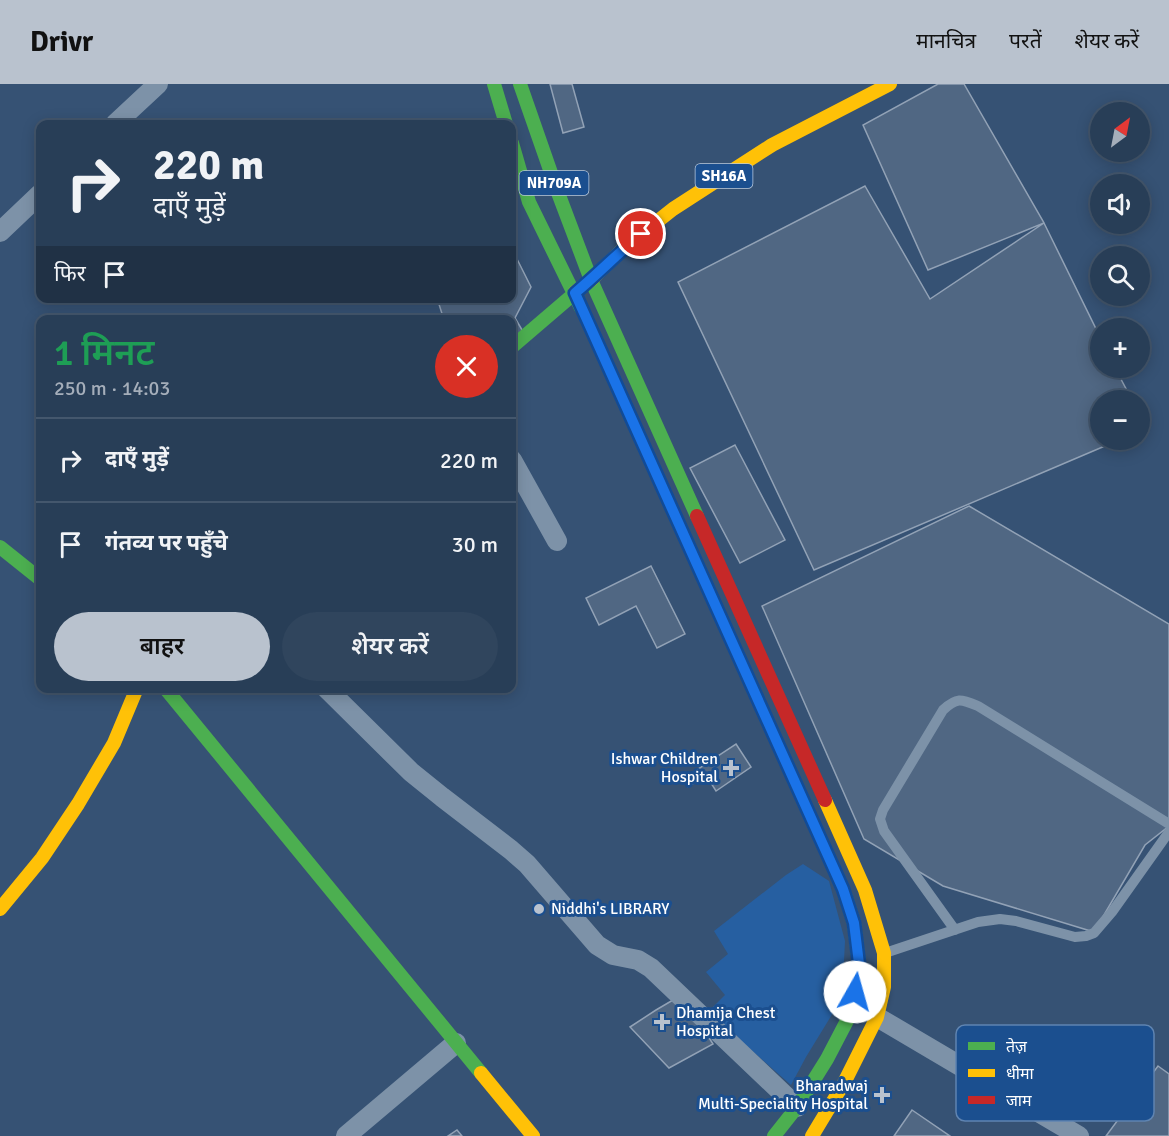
<!DOCTYPE html>
<html lang="hi">
<meta charset="utf-8">
<style>
:root{--surface:#283e57;--page:#30455d;--text:#f1f3f6;--muted:#a5aeba;--line:#44576d;--accent:#b9c2ce}
body{margin:0;font-family:Signika,"Noto Sans Devanagari",sans-serif;background:var(--page);color:var(--text);height:100vh;display:flex;flex-direction:column;font-size:22px;white-space:nowrap}
*{box-sizing:border-box;margin:0}
p{font-size:20px;color:var(--muted)}
.icon{flex:none;width:33px;height:33px;fill:none;stroke:currentColor;stroke-width:2;stroke-linecap:round;stroke-linejoin:round}
.map{position:relative;flex:1;overflow:hidden}
.details{position:absolute;left:36px;top:231px;width:480px;height:378px;display:flex;flex-direction:column;background:var(--surface);border-radius:12px;box-shadow:0 3px 15px #0003,0 0 0 2px var(--line)}
.details>*{flex:none}
.banner{position:absolute;left:36px;top:36px;width:480px;height:183px;border-radius:12px;box-shadow:0 3px 15px #0003,0 0 0 2px var(--line);background:#283e57;color:var(--text);overflow:hidden}
.needle{width:39px;rotate:32deg}
.controls{position:absolute;left:1090px;top:18px;display:grid;gap:12px}
.controls a{display:grid;place-items:center;width:60px;height:60px;border-radius:50%;background:var(--surface);box-shadow:0 3px 15px #0003,0 0 0 2px var(--line);font-size:30px}
.pin{position:absolute;display:grid;place-items:center;width:51px;height:51px;color:#fff;margin:-26px;border:3px solid #fff;border-radius:50%;box-shadow:0 2px 6px #0007}
.me{position:absolute;width:66px;margin:-33px;rotate:7deg;stroke-linejoin:round;filter:drop-shadow(0 0 4px #0008)}
.turn{display:flex;align-items:center;gap:21px;height:126px;padding:0 18px;font-size:27px}
.turn .icon{width:78px;height:78px;stroke-width:2.5}
.turn b{display:block;font-size:42px;line-height:51px}
.then{display:flex;align-items:center;height:57px;padding:0 18px;background:#0003;gap:12px;font-size:22px}
.round{display:grid;place-items:center;flex:none;width:63px;height:63px;border-radius:32px;background:var(--page)}
.overview{display:flex;align-items:center;justify-content:space-between;height:102px;padding:0 18px}
h1{font-size:36px;font-weight:600;line-height:45px;color:#1e9e55}
.action{display:flex;gap:12px;margin-top:auto;padding:12px 18px}
.action a{flex:1;height:69px;border-radius:36px;background:var(--accent);color:#111;font-size:24px;font-weight:600;line-height:69px;text-align:center}
.action a+a{background:var(--page);color:var(--text)}
ul{padding:0;list-style:none}
li{display:flex;align-items:center;gap:18px;height:84px;padding:0 18px;border-top:2px solid var(--line)}
li div{flex:1}
li b{display:block;font-size:22px}
li em{font-style:normal}
header{display:flex;align-items:center;gap:36px;box-sizing:border-box;height:84px;padding:0 30px;background:var(--accent);color:#111}
header strong{font-size:28px}
nav{display:flex;gap:33px;margin-inline-start:auto;font-size:21px}
.map>svg:first-child{display:block}
</style>
<header>
<strong>Drivr</strong>
<nav><a>मानचित्र</a><a>परतें</a><a>शेयर करें</a></nav>
</header>
<div class="map">
<svg width="1169" height="1052" viewBox="0 0 1169 1052">
<rect width="100%" height="100%" fill="#365274"/>
<path fill="#265fa1" d="M803,780L829,797L845,857L844,877L836,924L806,973L791,1001L708,928L725,911L706,888L728,870L714,847L786,791Z"/>
<path fill="#506783" stroke="#92a2b6" stroke-width="1.5" d="M550,0H572L584,43L563,49Z
M938,0H964L1044,139L928,186L863,41Z
M865,102L930,215L1044,139L1101,255V284H1115L1132,316H1101V356H1119L814,486L678,198Z
M515,171L531,203L515,234L525,251L512,257V236H444L437,214H512V172Z
M1140,333L1145,344L1140,346Z
M735,361L785,456L740,479L690,384Z
M969,422L1169,540V742L1145,761L1094,848L943,802L864,755L762,522Z
M651,482L685,550L657,564L636,522L599,541L586,514Z
M736,660L751,683L716,707L706,691L688,703L683,695Z
M673,916L701,941L713,960L669,984L630,943L656,926Z
M1158,982L1169,990V1052H1106Z
M912,1026L950,1052H894Z
M457,1046L462,1052H448Z"/>
<g fill="none" stroke-linecap="round" stroke-linejoin="round">
<path stroke="#7d92a8" stroke-width="10" d="M955,846L884,747L880,735L883,726L943,626C957,613 961,615 978,622L1169,740
M888,868L978,838L1000,835L1016,837L1075,853L1086,852L1094,849L1112,828L1169,748"/>
<path stroke="#7d92a8" stroke-width="20" d="M115,40L158,0
M0,148L40,110
M512,376L557,457
M326,604L411,688L442,713L511,766L527,780L597,861L613,871L638,876L651,884L797,1023
M877,933L1079,1052
M346,1052L456,959"/>
<path stroke="#4caf50" stroke-width="14" d="M494,0L506,40
M520,0L557,106L591,196L697,432
M512,59L529,118L581,224
M512,263L575,209
M0,463L40,495
M165,604L481,989
M774,1052L797,1023L827,975L851,929L860,888L854,839L845,811"/>
<path stroke="#ffc107" stroke-width="14" d="M575,208L591,196L625,163L673,125L772,61L890,0
M0,825L42,774L78,720L114,659L137,604
M481,989L533,1052
M812,1052L844,999L877,933L884,903V869L865,806L825,716"/>
<path stroke="#c62828" stroke-width="14" d="M697,432L825,716"/>
</g>
<g fill="none" stroke-linecap="round" stroke-linejoin="round">
<g stroke="#114b97" stroke-width="15">
<path id="route" d="M641,150C618,169 598,190 575,209L843,805L854,839L856,855L860,888L855,908"/>
</g>
<use href="#route" stroke="#1a73e8" stroke-width="10"/>
</g>
<g fill="#b9c2ce" stroke="#1b4f8f" stroke-width="2">
<path d="M728 675h6v6h6v6h-6v6h-6v-6h-6v-6h6z"/>
<circle cx="539" cy="825" r="6"/>
<path d="M659 929h6v6h6v6h-6v6h-6v-6h-6v-6h6z"/>
<path d="M879 1002h6v6h6v6h-6v6h-6v-6h-6v-6h6z"/>
</g>
<g text-anchor="middle" dominant-baseline="central" stroke-width="6" stroke-linejoin="round" paint-order="stroke">
<g fill="#1b4f8f" stroke="#bbcadd" stroke-width="1.5">
<rect x="695.5" y="80" width="57" height="24" rx="4.5"/>
<rect x="519.5" y="87" width="69" height="24" rx="4.5"/>
</g>
<g font-size="15" font-weight="bold" fill="#fff">
<text x="724" y="92">SH16A</text>
<text x="554" y="99">NH709A</text>
</g>
<g font-size="16" fill="#fff" stroke="#1b4f8f" text-anchor="end">
<text x="718" y="675">Ishwar Children<tspan x="718" dy="18">Hospital</tspan></text>
<text x="551" y="825" text-anchor="start">Niddhi's LIBRARY</text>
<text x="676" y="929" text-anchor="start">Dhamija Chest<tspan x="676" dy="18">Hospital</tspan></text>
<text x="868" y="1002">Bharadwaj<tspan x="868" dy="18">Multi-Speciality Hospital</tspan></text>
</g>
</g>
<rect x="956" y="941" width="198" height="96" rx="9" fill="#1b4f8f" stroke="#5f84b1" stroke-width="1.5"/>
<rect x="968" y="958" width="27" height="8" fill="#4caf50"/>
<rect x="968" y="985" width="27" height="8" fill="#ffc107"/>
<rect x="968" y="1012" width="27" height="8" fill="#c62828"/>
<g font-size="16" fill="#fff">
<text x="1006" y="968">तेज़</text>
<text x="1006" y="995">धीमा</text>
<text x="1006" y="1022">जाम</text>
</g>
</svg>
<div class="controls">
<a><svg class="needle" viewBox="-14 -14 28 28"><path d="M0-13l5 13h-10z" fill="#e53935"/><path d="M0 13l5-13h-10z" fill="#a5aeba"/></svg></a>
<a><svg class="icon" aria-label="sound" viewBox="0 0 24 24"><path d="M4 9h4l5-4v14l-5-4H4zM17 9q2 3 0 6"/></svg></a>
<a><svg class="icon" aria-label="search" viewBox="0 0 24 24"><circle cx="10" cy="10" r="6"/><path d="M15 15l6 6"/></svg></a>
<a>+</a>
<a>−</a>
</div>
<div class="pin" style="left:641px;top:150px;background:#d93025"><svg class="icon" aria-label="arrive" viewBox="0 0 24 24"><path d="M6 21V4h12l-3 4 3 4H6"/></svg></div>
<svg class="me" style="left:855px;top:908px" viewBox="-20 -20 40 40"><circle r="19" fill="#fff"/><path d="M0-13L10 11 0 6-10 11z" fill="#1a73e8"/></svg>
<div class="banner">
<div class="turn"><svg class="icon" aria-label="right" viewBox="0 0 24 24"><path d="M7 20v-9h11M14 6l5 5-5 5"/></svg><div><b>220 m</b>दाएँ मुड़ें</div></div>
<div class="then">फिर<svg class="icon" aria-label="arrive" viewBox="0 0 24 24"><path d="M6 21V4h12l-3 4 3 4H6"/></svg></div>
</div>
<section class="details">
<div class="overview"><div><h1>1 मिनट</h1><p>250 m · 14:03</p></div><a class="round" style="background:#d93025;color:#fff"><svg class="icon" aria-label="close" viewBox="0 0 24 24"><path d="M6 6l12 12M18 6L6 18"/></svg></a></div>
<ul>
<li><svg class="icon" aria-label="right" viewBox="0 0 24 24"><path d="M7 20v-9h11M14 6l5 5-5 5"/></svg><div><b>दाएँ मुड़ें</b></div><em>220 m</em></li>
<li><svg class="icon" aria-label="arrive" viewBox="0 0 24 24"><path d="M6 21V4h12l-3 4 3 4H6"/></svg><div><b>गंतव्य पर पहुँचे</b></div><em>30 m</em></li>
</ul>
<div class="action"><a>बाहर</a><a>शेयर करें</a></div>
</section>
</div>
